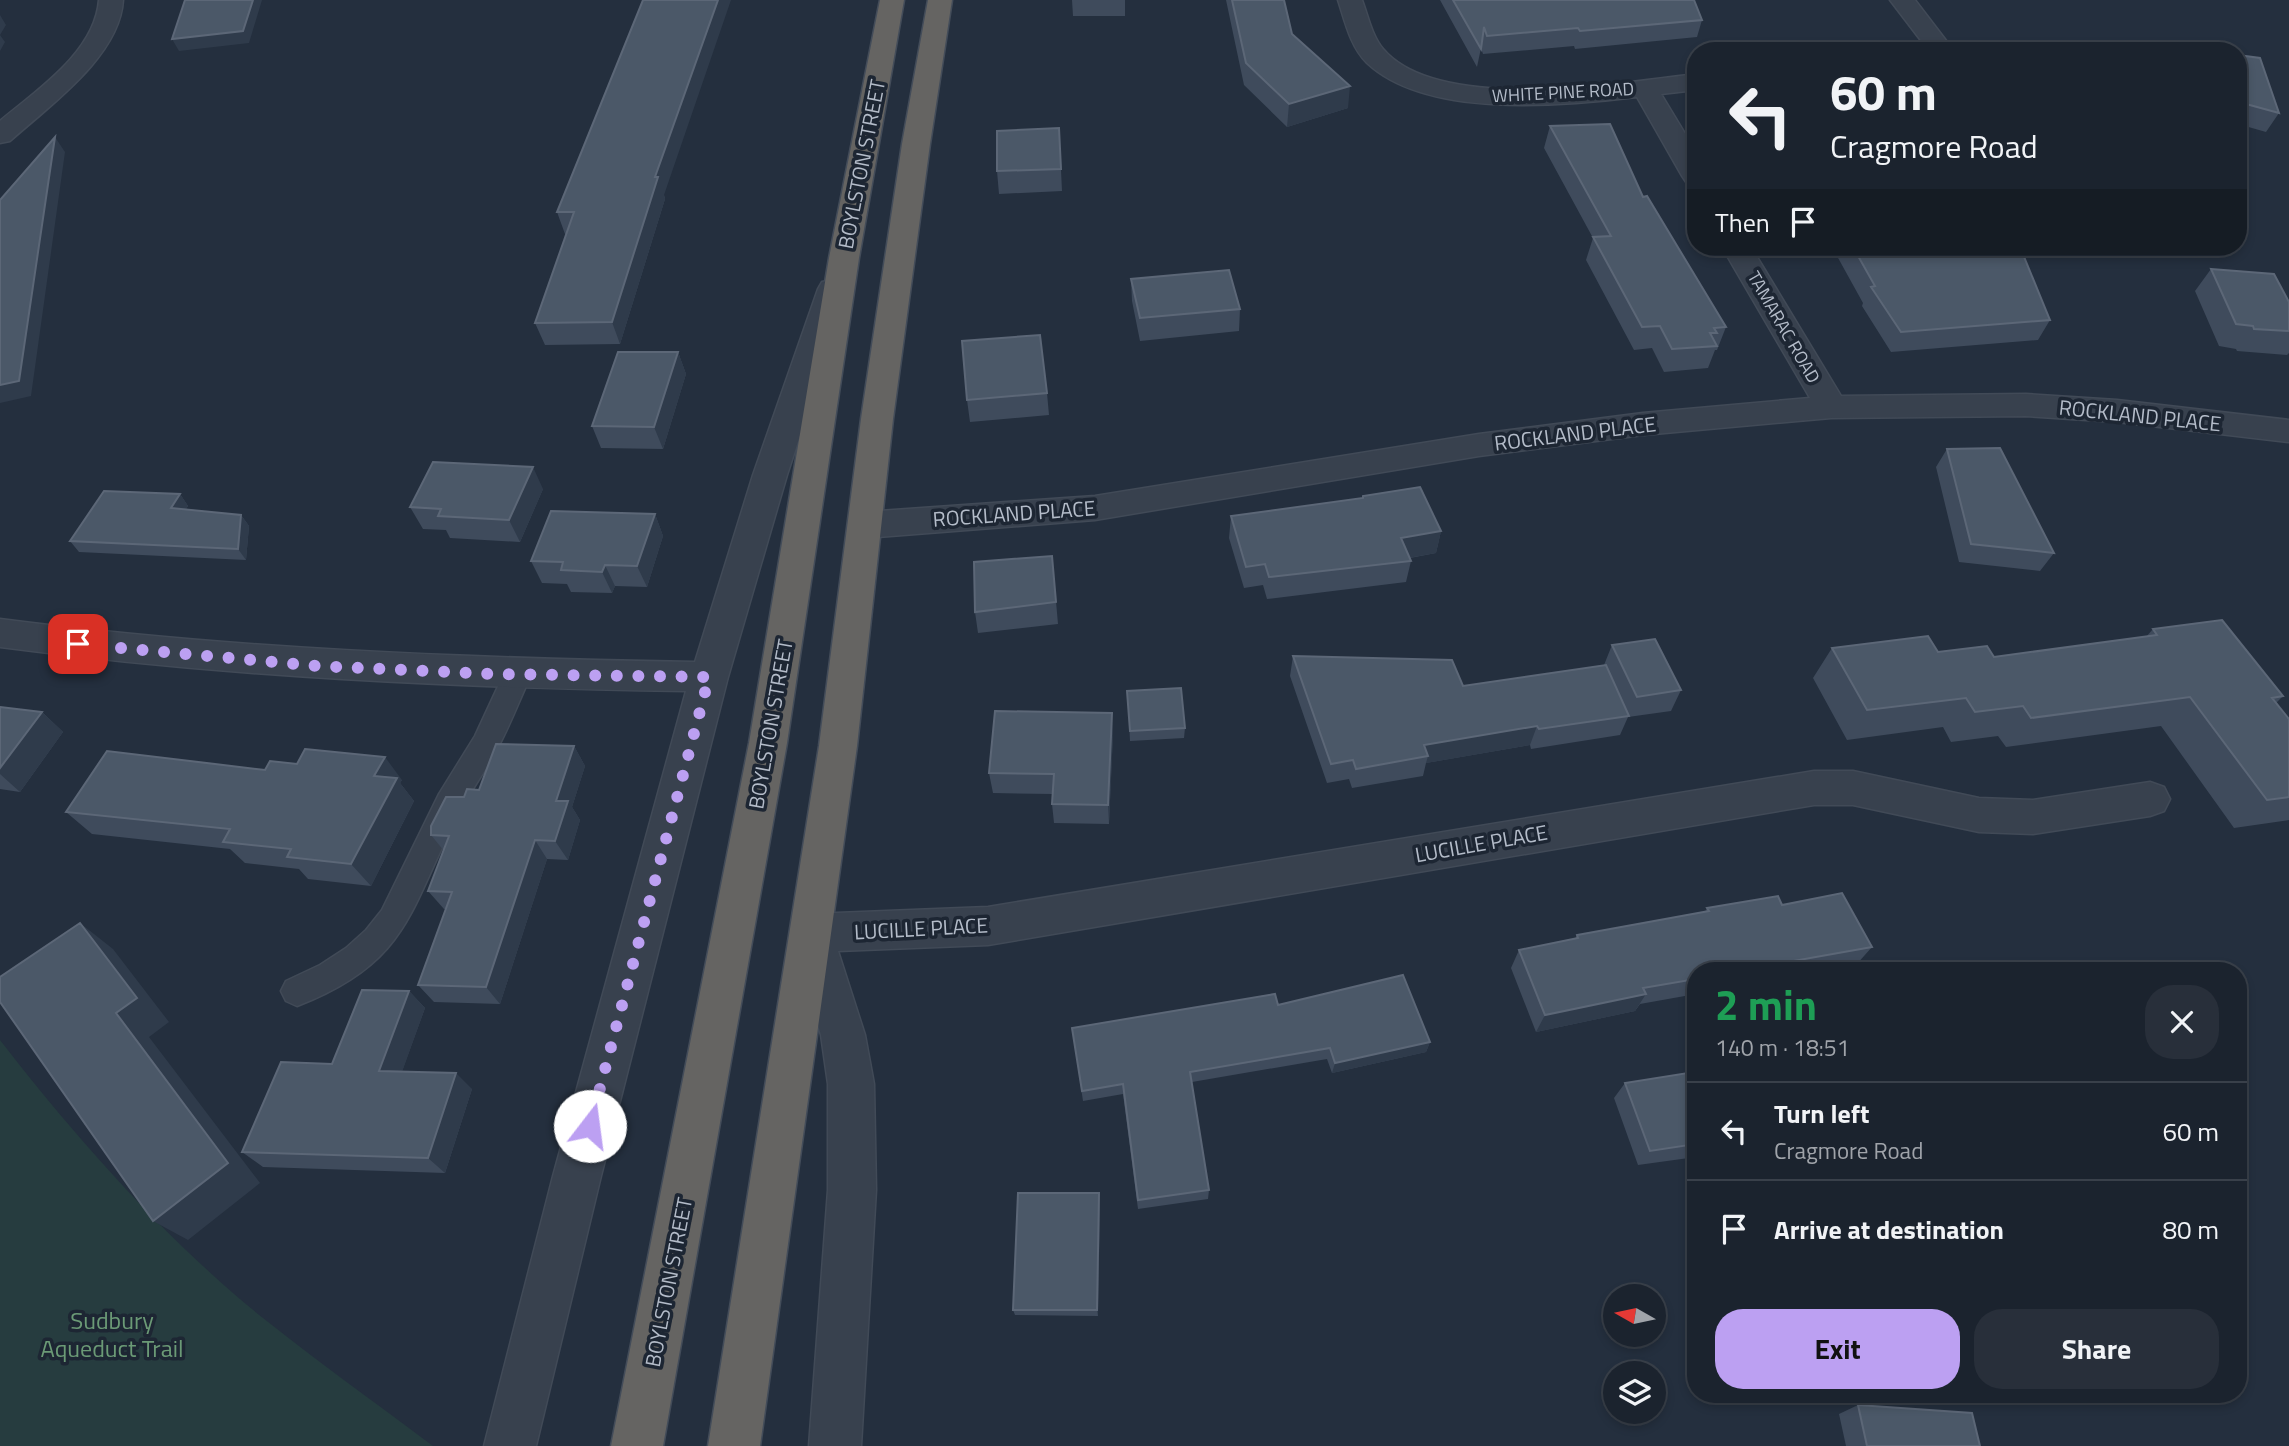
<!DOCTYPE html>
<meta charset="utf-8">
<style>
:root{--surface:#1b232e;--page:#282f3a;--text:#f1f3f6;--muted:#a0a4aa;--line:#39404a;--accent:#bca0f2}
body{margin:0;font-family:"Titillium Web",sans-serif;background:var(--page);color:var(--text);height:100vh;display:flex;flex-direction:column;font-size:26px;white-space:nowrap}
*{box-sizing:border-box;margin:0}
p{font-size:23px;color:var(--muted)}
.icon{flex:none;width:38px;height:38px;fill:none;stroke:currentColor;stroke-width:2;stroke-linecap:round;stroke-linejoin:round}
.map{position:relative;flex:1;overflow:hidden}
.panel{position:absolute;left:1687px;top:962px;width:560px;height:441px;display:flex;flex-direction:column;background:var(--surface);border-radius:28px;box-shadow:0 4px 10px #0003,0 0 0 2px var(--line)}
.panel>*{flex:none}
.guide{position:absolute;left:1687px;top:42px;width:560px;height:214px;border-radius:28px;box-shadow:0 4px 10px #0003,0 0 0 2px var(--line);background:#1b232e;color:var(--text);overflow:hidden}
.needle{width:46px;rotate:279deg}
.controls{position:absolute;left:1603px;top:1284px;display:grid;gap:14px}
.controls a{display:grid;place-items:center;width:63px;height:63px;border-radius:50%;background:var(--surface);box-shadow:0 4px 10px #0003,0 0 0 2px var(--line);font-size:35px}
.pin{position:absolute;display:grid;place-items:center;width:60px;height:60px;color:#fff;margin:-30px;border-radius:14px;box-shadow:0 4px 10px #0006}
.me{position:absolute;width:77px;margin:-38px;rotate:15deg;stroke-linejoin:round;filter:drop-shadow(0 0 5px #0008)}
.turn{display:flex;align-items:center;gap:24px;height:147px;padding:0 28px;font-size:32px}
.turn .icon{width:91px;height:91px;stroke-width:2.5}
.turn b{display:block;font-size:49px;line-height:60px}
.then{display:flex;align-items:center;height:66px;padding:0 28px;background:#0003;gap:14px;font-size:26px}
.round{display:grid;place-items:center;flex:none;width:74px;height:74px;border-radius:28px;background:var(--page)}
.headline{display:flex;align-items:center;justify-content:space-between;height:119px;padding:0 28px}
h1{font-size:42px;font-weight:700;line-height:52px;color:#1e9e55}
.cta{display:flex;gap:14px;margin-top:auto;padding:14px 28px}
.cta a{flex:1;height:80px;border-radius:28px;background:var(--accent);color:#111;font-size:28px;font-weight:700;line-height:80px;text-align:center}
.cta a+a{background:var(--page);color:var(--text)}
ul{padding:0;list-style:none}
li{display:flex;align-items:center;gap:21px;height:98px;padding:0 28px;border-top:2px solid var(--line)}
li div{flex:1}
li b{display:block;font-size:26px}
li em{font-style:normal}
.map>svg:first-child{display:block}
</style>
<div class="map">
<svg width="2289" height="1446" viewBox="0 0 2289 1446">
<rect width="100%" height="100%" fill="#242f3e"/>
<path fill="#263c3f" d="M0,1040C75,1137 167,1241 263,1318C318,1362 376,1403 433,1446H0Z"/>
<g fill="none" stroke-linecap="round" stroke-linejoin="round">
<g stroke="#414a57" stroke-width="3">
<path id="service" d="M517,664L527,667L531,675C519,701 509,728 495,753C484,773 470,792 459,813C409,908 411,962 297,1006L286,1001L281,991L286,981L320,965L346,948L366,930L382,910L439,794L475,736L507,667Z"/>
</g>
<g stroke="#414a57" stroke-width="3">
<path id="minor" d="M99,0H123C120,56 49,106 10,141L0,143V121C37,90 95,52 99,0Z
M1338,0H1362C1368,16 1372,36 1383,49C1438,114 1620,83 1696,74V90L1661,94L1696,152V184L1686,182L1682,176L1637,97C1561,106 1427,119 1367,63C1350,46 1345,21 1338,0Z
M1890,0H1915L1954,51H1929Z
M1722,247H1751L1841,396L2026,394L2117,400L2289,420V442L2117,422L2026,416L1831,418L1643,435L1479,456L1095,520L865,538L853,534L848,525L853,516L865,512L1095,496L1479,434L1643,413L1810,398Z
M833,280L844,282L848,289L787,475L728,677L601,1176L536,1446H484L553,1176L686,691C456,688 228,677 0,647V619C231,649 462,658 695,662L753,475L818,289L822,282Z
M1814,771H1853L1979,798L2033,800L2150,782L2164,787L2170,799L2164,811L2150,816L2033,834L1979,832L1853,805H1814L988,945L838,951L865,1035L874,1084L876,1190L861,1446H809L828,1190V1084L821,1035L790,933L796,919L811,914L988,907Z"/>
</g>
<g stroke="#434c59" stroke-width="3">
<path id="trunk" d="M880,0H904L859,258L787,743L663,1446H611L749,743L829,258Z
M928,0H952L930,144L893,419L857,746L760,1446H708L819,746L861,419L902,144Z"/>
</g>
<use href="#service" fill="#38414e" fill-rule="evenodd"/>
<use href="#minor" fill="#38414e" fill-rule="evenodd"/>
<use href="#trunk" fill="#656462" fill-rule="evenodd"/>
</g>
<path fill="#3f4b5c" d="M1072,0H1125V16H1073Z
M1226,0H1284L1292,34L1348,108L1287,127L1244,85Z
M1440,0H1694L1702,20L1697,37L1575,49L1574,46L1483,54L1481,48L1477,67Z
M2238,55L2279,113L2266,132L2238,124Z
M1550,126L1643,197L1726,327L1717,350H1715L1708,368L1664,372L1652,348L1634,350L1586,260L1593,238L1544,148Z
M1059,128L1062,191L999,194L997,171Z
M664,195L665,199L620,344L545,345L535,323L566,234H565L557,212Z
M1832,247H2020L2050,320L2038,340L1891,352L1862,306L1863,303Z
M2211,269L2289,302V353L2287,355L2237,351L2236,349L2219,346L2195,291Z
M1131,279L1240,309L1239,331L1140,341L1132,301Z
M678,352L686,374L663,449L601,448L592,426Z
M1047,393L1049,415L970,422L967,400Z
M1947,449L2054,553L2040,571L1959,562L1936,467Z
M543,489L520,542L450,538L446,530L423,529L410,507Z
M180,494L188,506L186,509L241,515L249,526L246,560L79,552L70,541Z
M1363,496L1441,531L1436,553L1410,558L1411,561L1406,582L1267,599L1263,585L1244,588L1229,538L1231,516L1362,499Z
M655,514L663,536L647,587L615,586L612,593L571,592L567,584L542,583L531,561Z
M1052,556L1058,624L978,633L975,612Z
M2153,629L2283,696L2276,703L2289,719V820L2234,828L2161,726L2006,747L1998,736L1951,742L1943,727L1847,740L1813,678L1832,648L1938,652L1994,657L2146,637Z
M1612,645L1681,690L1671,711L1628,717L1620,735L1531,749L1530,745L1426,763L1423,776L1352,788L1349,779L1327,783L1290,676L1293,656L1463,686L1604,665Z
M1128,701L1185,728L1184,738L1130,741Z
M0,707L42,712L63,732L20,792L0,789Z
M1113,733L1109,824L1054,823L1052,804L1053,794L993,793L989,773Z
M574,746L585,766L572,807L580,820L568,860L547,859L500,1004L434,1002L418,985L446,909H444L428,891L444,851L431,835L464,797Z
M265,770L402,780L400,783L414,801L371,886L308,879L299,869L245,863L230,849L92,834L66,812Z
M1782,905L1872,947L1856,965L1819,971H1696V994L1640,1004L1635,1011L1536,1032L1511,968L1519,950L1575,939L1577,935L1705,912L1707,908Z
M409,991L425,1008L402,1071L472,1089L445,1173L263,1167L242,1152Z
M1278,1005L1430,1042L1426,1052L1332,1073L1327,1059L1192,1082L1209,1190L1208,1199L1138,1209L1123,1094L1083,1101L1072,1028Z
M1696,1077V1157L1638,1165L1614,1098L1625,1083Z
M1100,1200L1098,1316L1015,1315L1013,1310Z
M1858,1405L1980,1446H1846L1839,1414Z"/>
<path fill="#2f3b4b" d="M253,0H262L249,43L179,51L172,39Z
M718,0H731L664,195L665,199L620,344L612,322L655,177Z
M0,15L6,25L0,35L5,42L0,51Z
M1350,86L1348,108L1287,127L1289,104Z
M55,137L65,152L31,396L0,403V385Z
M678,352L686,374L663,449L654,427Z
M533,467L543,489L520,542L509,520Z
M180,494L188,506L180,519L171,508Z
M655,514L663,536L647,587L637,566Z
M241,515L249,526L246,560L238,549Z
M1441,531L1436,553L1397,560L1401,538Z
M605,565L615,586L612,593L602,572Z
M42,712L63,732L20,792L0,774V768Z
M1112,713L1113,733L1109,824L1108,805Z
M1537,726L1530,745L1426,763L1428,756L1424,745Z
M574,746L585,766L572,807L580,820L568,860L555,841L556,801Z
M385,757L402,780L400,783L414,801L371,886L351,864L374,776Z
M535,840L547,859L500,1004L486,987Z
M80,923L113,949L169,1022L149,1037L260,1183L188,1240L153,1221L116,1013Z
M409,991L425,1008L397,1086L379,1071Z
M1646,994L1635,1011L1536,1032L1545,1015Z
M1430,1042L1426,1052L1332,1073L1335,1063Z
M456,1073L472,1089L445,1173L428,1158Z
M1099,1193L1100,1200L1098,1316L1097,1310Z"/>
<path fill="#4b5868" stroke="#5c6777" stroke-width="2" d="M185,0H253L243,31L172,39Z
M643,0H718L655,177H658L612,322L535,323L574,212H557Z
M1232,0H1284L1292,34L1350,86L1289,104L1246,63Z
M1453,0H1694L1702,20L1580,31L1578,28L1487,36L1484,27L1481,49Z
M2238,55L2260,58L2279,113L2246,104L2242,116L2238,115Z
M1610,124L1643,197L1647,196L1726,327L1714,328L1717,333H1710L1717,346L1672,349L1660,326L1642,327L1593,237L1611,236L1550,126Z
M1059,128L1061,169L997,171V131Z
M55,137L19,381L0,385V200Z
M1853,247H2020L2050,320L1901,332L1871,287L1875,286Z
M2211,269L2274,274L2289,302V331L2254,329L2253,326L2236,324Z
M1229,270L1240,309L1140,318L1131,279Z
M1040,335L1047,393L967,400L962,341Z
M618,352H678L654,427L592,426Z
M2000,448L2054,553L1971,544L1947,449Z
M433,462L533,467L509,520L438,516L441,509L410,507Z
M1420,487L1441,531L1401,538L1411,561L1269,577L1265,564L1246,567L1231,516L1363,498V496Z
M104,491L180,494L171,508L241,515L238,549L70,541Z
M551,511L655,514L637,566L605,565L602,572L561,570L563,562L531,561Z
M1052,556L1056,602L975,612L974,562Z
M2222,620L2283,696L2272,698L2289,719V797L2267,800L2190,697L2031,718L2023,706L1975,712L1966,698L1867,710L1832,648L1928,636L1938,652L1987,646L1994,657L2157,635L2153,629Z
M1655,639L1681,690L1637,697L1612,645Z
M1293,656L1452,660L1463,686L1606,665L1629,716L1539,729L1537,726L1424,745L1428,756L1356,769L1353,760L1331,764Z
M1181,688L1185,728L1130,731L1127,691Z
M0,707L42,712L0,768Z
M995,711L1112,713L1108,805L1052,804L1054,774L989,773Z
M496,744L574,746L556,801H568L555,841L535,840L486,987L418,985L452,892L428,891L449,836L431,835V826L446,797H464L467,789L479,790Z
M305,749L385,757L374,776L397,778L351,864L287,857L291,849L223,842L230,829L66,812L107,751L265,770L270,761L297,764Z
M1842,893L1872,947L1737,971H1696V979L1643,988L1646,994L1545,1015L1519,950L1578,938L1577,935L1709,911L1707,908L1778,896L1782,905Z
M80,923L137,998L116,1013L228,1163L153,1221L0,1002V977Z
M1403,975L1430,1042L1335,1063L1330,1048L1190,1072L1209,1190L1138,1200L1123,1084L1082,1091L1072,1028L1275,994L1278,1005Z
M362,990L409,991L379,1071L456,1073L428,1158L242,1152L281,1062L332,1064Z
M1694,1072L1696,1077V1144L1650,1151L1625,1083Z
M1018,1193H1099L1097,1310H1013Z
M1858,1405L1972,1413L1980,1446H1867Z"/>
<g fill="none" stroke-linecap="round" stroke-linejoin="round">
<path stroke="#bca0f2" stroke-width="12" stroke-dasharray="0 21.6" d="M78,644L317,666L491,674L709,677L590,1126"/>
</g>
<g text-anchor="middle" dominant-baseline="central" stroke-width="7" stroke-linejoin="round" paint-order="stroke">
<g font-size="18" fill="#b4bcc9" stroke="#1d2633">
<text transform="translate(1563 92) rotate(-3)">WHITE PINE ROAD</text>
<text transform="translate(1784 327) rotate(60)">TAMARAC ROAD</text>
</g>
<g font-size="21" fill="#b4bcc9" stroke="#1d2633">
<text transform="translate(861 164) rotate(-79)">BOYLSTON STREET</text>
<text transform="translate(2140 415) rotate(6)">ROCKLAND PLACE</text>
<text transform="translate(1575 433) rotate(-7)">ROCKLAND PLACE</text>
<text transform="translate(1014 513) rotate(-4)">ROCKLAND PLACE</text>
<text transform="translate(770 724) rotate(-80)">BOYLSTON STREET</text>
<text transform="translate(1481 843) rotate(-10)">LUCILLE PLACE</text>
<text transform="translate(921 928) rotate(-3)">LUCILLE PLACE</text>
<text transform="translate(668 1282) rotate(-79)">BOYLSTON STREET</text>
</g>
<g font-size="24" fill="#6b9a76" stroke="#1d2633">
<text x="112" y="1320">Sudbury<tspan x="112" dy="28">Aqueduct Trail</tspan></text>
</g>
</g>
</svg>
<div class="controls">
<a><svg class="needle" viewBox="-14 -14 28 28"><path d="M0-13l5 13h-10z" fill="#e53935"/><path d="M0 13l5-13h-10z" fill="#a0a4aa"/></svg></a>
<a><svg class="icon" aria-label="layers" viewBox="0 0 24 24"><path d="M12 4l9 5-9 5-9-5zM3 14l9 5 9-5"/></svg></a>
</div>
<div class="pin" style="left:78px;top:644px;background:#d93025"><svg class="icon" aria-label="arrive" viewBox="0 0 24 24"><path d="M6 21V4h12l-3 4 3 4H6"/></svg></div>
<svg class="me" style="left:590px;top:1126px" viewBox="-20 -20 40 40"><circle r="19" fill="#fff"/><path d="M0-13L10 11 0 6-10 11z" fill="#bca0f2"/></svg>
<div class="guide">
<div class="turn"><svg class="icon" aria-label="left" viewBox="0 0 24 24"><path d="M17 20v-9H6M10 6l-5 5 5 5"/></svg><div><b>60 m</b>Cragmore Road</div></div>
<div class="then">Then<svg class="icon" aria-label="arrive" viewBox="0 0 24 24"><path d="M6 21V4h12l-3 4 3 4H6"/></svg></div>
</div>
<section class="panel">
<div class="headline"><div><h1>2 min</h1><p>140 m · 18:51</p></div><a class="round"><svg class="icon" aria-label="close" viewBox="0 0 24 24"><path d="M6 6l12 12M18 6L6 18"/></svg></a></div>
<ul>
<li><svg class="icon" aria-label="left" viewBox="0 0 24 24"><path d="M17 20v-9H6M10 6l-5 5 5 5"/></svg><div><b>Turn left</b><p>Cragmore Road</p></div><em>60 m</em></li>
<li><svg class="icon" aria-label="arrive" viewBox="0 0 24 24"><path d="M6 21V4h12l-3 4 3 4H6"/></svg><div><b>Arrive at destination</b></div><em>80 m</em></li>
</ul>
<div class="cta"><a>Exit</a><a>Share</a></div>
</section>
</div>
